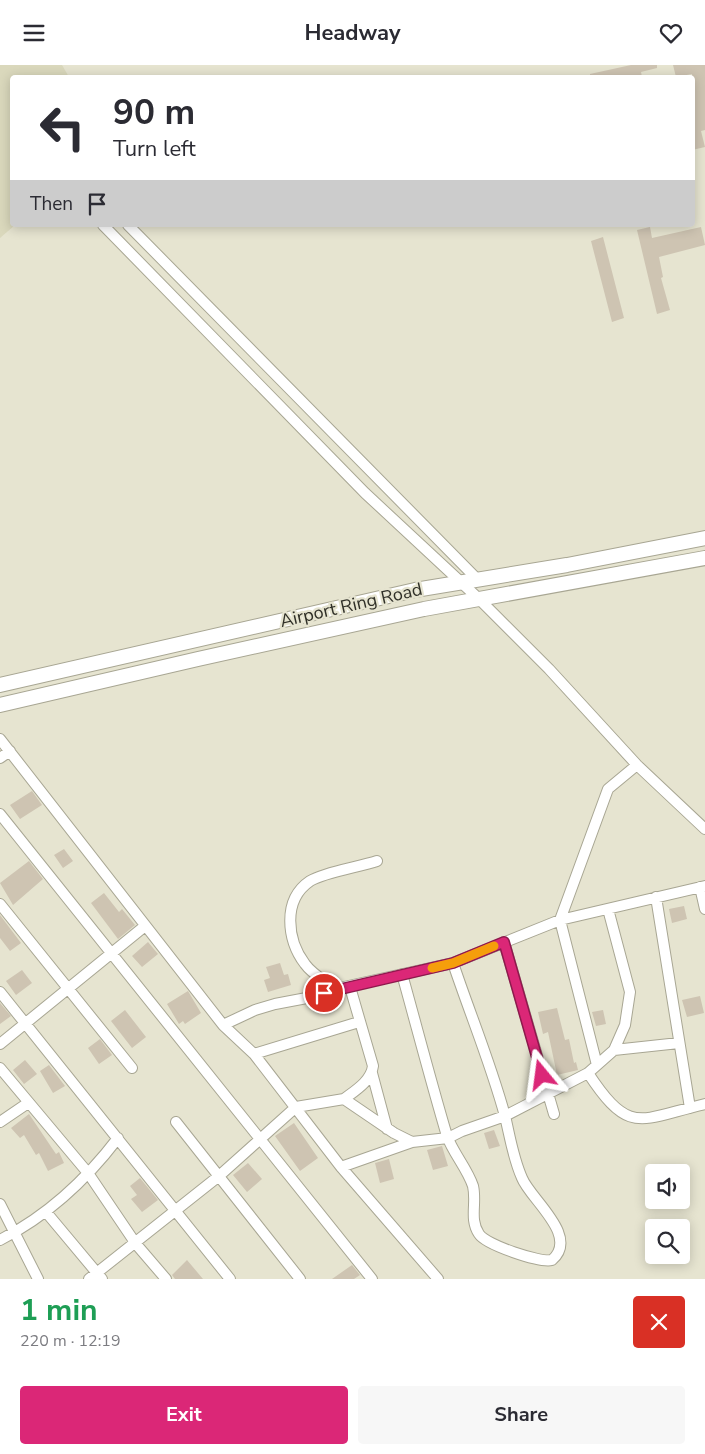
<!DOCTYPE html>
<meta charset="utf-8">
<style>
:root{--surface:#fff;--page:#f7f7f7;--text:#2b2b33;--muted:#7c7c81;--accent:#db2777}
body{margin:0;font-family:"Nunito Sans",sans-serif;background:var(--page);color:var(--text);height:100vh;display:flex;flex-direction:column;font-size:19px;white-space:nowrap}
*{box-sizing:border-box;margin:0}
p{font-size:16px;color:var(--muted)}
.icon{flex:none;width:28px;height:28px;fill:none;stroke:currentColor;stroke-width:2;stroke-linecap:round;stroke-linejoin:round}
.map{position:relative;height:1214px;overflow:hidden}
.sheet{display:flex;flex-direction:column;background:var(--surface);flex:1}
.sheet>*{flex:none}
.top-card{position:absolute;left:10px;top:10px;width:685px;height:152px;border-radius:5px;box-shadow:0 2px 12px #0003;background:#fff;color:var(--text);overflow:hidden}
.buttons{position:absolute;left:645px;top:1099px;display:grid;gap:10px}
.buttons a{display:grid;place-items:center;width:45px;height:45px;border-radius:5px;background:var(--surface);box-shadow:0 2px 12px #0003;font-size:25px}
.pin{position:absolute;display:grid;place-items:center;width:42px;height:42px;color:#fff;margin:-21px;border:2px solid #fff;border-radius:50%;box-shadow:0 1px 5px #0007}
.me{position:absolute;width:55px;margin:-28px;rotate:344deg;stroke-linejoin:round;filter:drop-shadow(0 0 4px #0008)}
.turn{display:flex;align-items:center;gap:18px;height:105px;padding:0 20px;font-size:22px}
.turn .icon{width:65px;height:65px;stroke-width:2.5}
.turn b{display:block;font-size:35px;line-height:42px}
.then{display:flex;align-items:center;height:48px;padding:0 20px;background:#0003;gap:10px;font-size:19px}
.round{display:grid;place-items:center;flex:none;width:52px;height:52px;border-radius:5px;background:var(--page)}
.overview{display:flex;align-items:center;justify-content:space-between;height:85px;padding:0 20px}
h1{font-size:30px;font-weight:700;line-height:38px;color:#1e9e55}
.button{display:flex;gap:10px;margin-top:auto;padding:10px 20px}
.button a{flex:1;height:58px;border-radius:5px;background:var(--accent);color:#fff;font-size:20px;font-weight:700;line-height:58px;text-align:center}
.button a+a{background:var(--page);color:var(--text)}
header{display:flex;justify-content:space-between;align-items:center;height:65px;padding:0 20px;background:var(--surface);font-size:22px;font-weight:700}
.map>svg:first-child{display:block}
</style>
<header><svg class="icon" aria-label="menu" viewBox="0 0 24 24"><path d="M4 6h16M4 12h16M4 18h16"/></svg>Headway<svg class="icon" aria-label="heart" viewBox="0 0 24 24"><path d="M12 20l-8-8c-3-5 5-10 8-4 3-6 11-1 8 4z"/></svg></header>
<div class="map">
<svg width="705" height="1214" viewBox="0 0 705 1214">
<rect width="100%" height="100%" fill="#e6e4d0"/>
<path fill="#dad8bc" d="M0,0H62L69,12H12V160H15L0,173Z"/>
<path fill="#cec4b2" d="M631,0H657V3L641,7L642,12H590V9Z
M673,0H705V65L701,66L705,82L692,85V9L676,12Z
M650,162L652,173L701,162L705,180L659,192L663,212L661,213L670,245L657,249L637,165Z
M603,172L624,253L612,257L591,176Z
M32,726L42,740L20,754L10,740Z
M64,784L73,796L63,803L54,790Z
M29,796L43,814L13,840L0,818Z
M104,828L119,847L122,844L135,860L118,874L91,838Z
M684,841L687,854L672,858L669,844Z
M0,850L21,878L10,886L0,873Z
M148,877L158,889L142,902L132,891Z
M280,898L284,910L288,909L291,920L268,927L264,915L270,913L266,902Z
M22,905L32,918L16,930L6,916Z
M188,926L201,948L185,959L183,956L179,959L167,939Z
M700,931L704,948L687,952L682,935Z
M0,938L11,951L0,959Z
M557,943L565,975L569,974L574,998L576,997L578,1005L557,1010L548,967L543,969L538,947Z
M125,945L146,972L132,983L111,956Z
M603,945L606,959L596,961L592,947Z
M100,974L112,990L99,999L88,983Z
M25,995L37,1009L24,1019L13,1005Z
M49,1000L65,1021L53,1028L40,1006Z
M29,1049L56,1089L59,1087L64,1098L48,1106L39,1088L36,1090L24,1070L20,1073L11,1063Z
M294,1058L318,1093L300,1106L275,1071Z
M494,1065L500,1081L489,1084L484,1068Z
M442,1081L448,1101L433,1105L427,1085Z
M389,1094L394,1114L380,1118L375,1098Z
M248,1098L262,1114L247,1127L233,1110Z
M140,1113L158,1135L142,1147L131,1134L137,1130L130,1121Z
M187,1195L203,1214H175L172,1210Z
M352,1200L360,1210L354,1214H332Z"/>
<g fill="none" stroke-linecap="round" stroke-linejoin="round">
<g stroke="#a8a693" stroke-width="12">
<path id="street" d="M103,160L365,428L479,534L549,604L637,700L705,764
M128,160L478,515
M0,674L223,960L254,989L341,1102L438,1214
M0,693L10,686
M0,749L372,1214
M700,822L705,844
M656,832L690,1043
M0,839L132,1003
M504,877L554,1049
M402,909C417,963 431,1017 447,1071C453,1088 467,1103 473,1121C477,1138 469,1154 479,1169C486,1180 540,1198 552,1195C580,1171 530,1134 522,1113C513,1093 510,1072 505,1051C491,999 470,949 453,898
M335,924C325,916 312,909 305,899C287,875 282,835 310,816C324,807 359,802 377,796
M0,927L230,1214
M223,960L255,945L275,939L312,932L335,924L453,898L560,855L705,821
M0,979L145,861
M614,985L679,978
M254,989L359,957
M597,1000L560,855L608,724L637,700
M0,1003L88,1108L136,1179L166,1214
M372,1008L387,1064
M588,1008C630,1072 640,1054 705,1039
M344,1034C356,1025 371,1016 373,1001L350,922
M0,1057L28,1038
M176,1057L300,1214
M341,1102L412,1077L448,1073L462,1066L505,1051L588,1008L614,985L625,960L630,927L608,844
M0,1139L38,1214
M46,1147L102,1214
M0,1175C47,1151 86,1115 118,1073
M89,1214L219,1111L296,1042L344,1034L394,1068L412,1077"/>
</g>
<g stroke="#a8a693" stroke-width="16">
<path id="secondary" d="M0,620L415,525L567,500L705,473
M0,640L198,594L424,544L705,493"/>
</g>
<use href="#street" stroke="#fff" stroke-width="10"/>
<use href="#secondary" stroke="#fff" stroke-width="14"/>
</g>
<g fill="none" stroke-linecap="round" stroke-linejoin="round">
<g stroke="#8e194d" stroke-width="12">
<path id="route" d="M324,928L453,898L504,877L542,1010"/>
</g>
<use href="#route" stroke="#db2777" stroke-width="9"/>
<path stroke="#f59e0b" stroke-width="9" d="M432,903L453,898L494,881"/>
</g>
<g text-anchor="middle" dominant-baseline="central" stroke-width="4.5" stroke-linejoin="round" paint-order="stroke">
<g font-size="18" fill="#303028" stroke="#e6e4d0">
<text transform="translate(351 540) rotate(-13)">Airport Ring Road</text>
</g>
</g>
</svg>
<div class="buttons">
<a><svg class="icon" aria-label="sound" viewBox="0 0 24 24"><path d="M4 9h4l5-4v14l-5-4H4zM17 9q2 3 0 6"/></svg></a>
<a><svg class="icon" aria-label="search" viewBox="0 0 24 24"><circle cx="10" cy="10" r="6"/><path d="M15 15l6 6"/></svg></a>
</div>
<div class="pin" style="left:324px;top:928px;background:#d93025"><svg class="icon" aria-label="arrive" viewBox="0 0 24 24"><path d="M6 21V4h12l-3 4 3 4H6"/></svg></div>
<svg class="me" style="left:542px;top:1010px" viewBox="-20 -20 40 40"><path d="M0-17L14 15 0 8-14 15z" fill="#db2777" stroke="#fff" stroke-width="4"/></svg>
<div class="top-card">
<div class="turn"><svg class="icon" aria-label="left" viewBox="0 0 24 24"><path d="M17 20v-9H6M10 6l-5 5 5 5"/></svg><div><b>90 m</b>Turn left</div></div>
<div class="then">Then<svg class="icon" aria-label="arrive" viewBox="0 0 24 24"><path d="M6 21V4h12l-3 4 3 4H6"/></svg></div>
</div>
</div>
<section class="sheet">
<div class="overview"><div><h1>1 min</h1><p>220 m · 12:19</p></div><a class="round" style="background:#d93025;color:#fff"><svg class="icon" aria-label="close" viewBox="0 0 24 24"><path d="M6 6l12 12M18 6L6 18"/></svg></a></div>
<div class="button"><a>Exit</a><a>Share</a></div>
</section>
